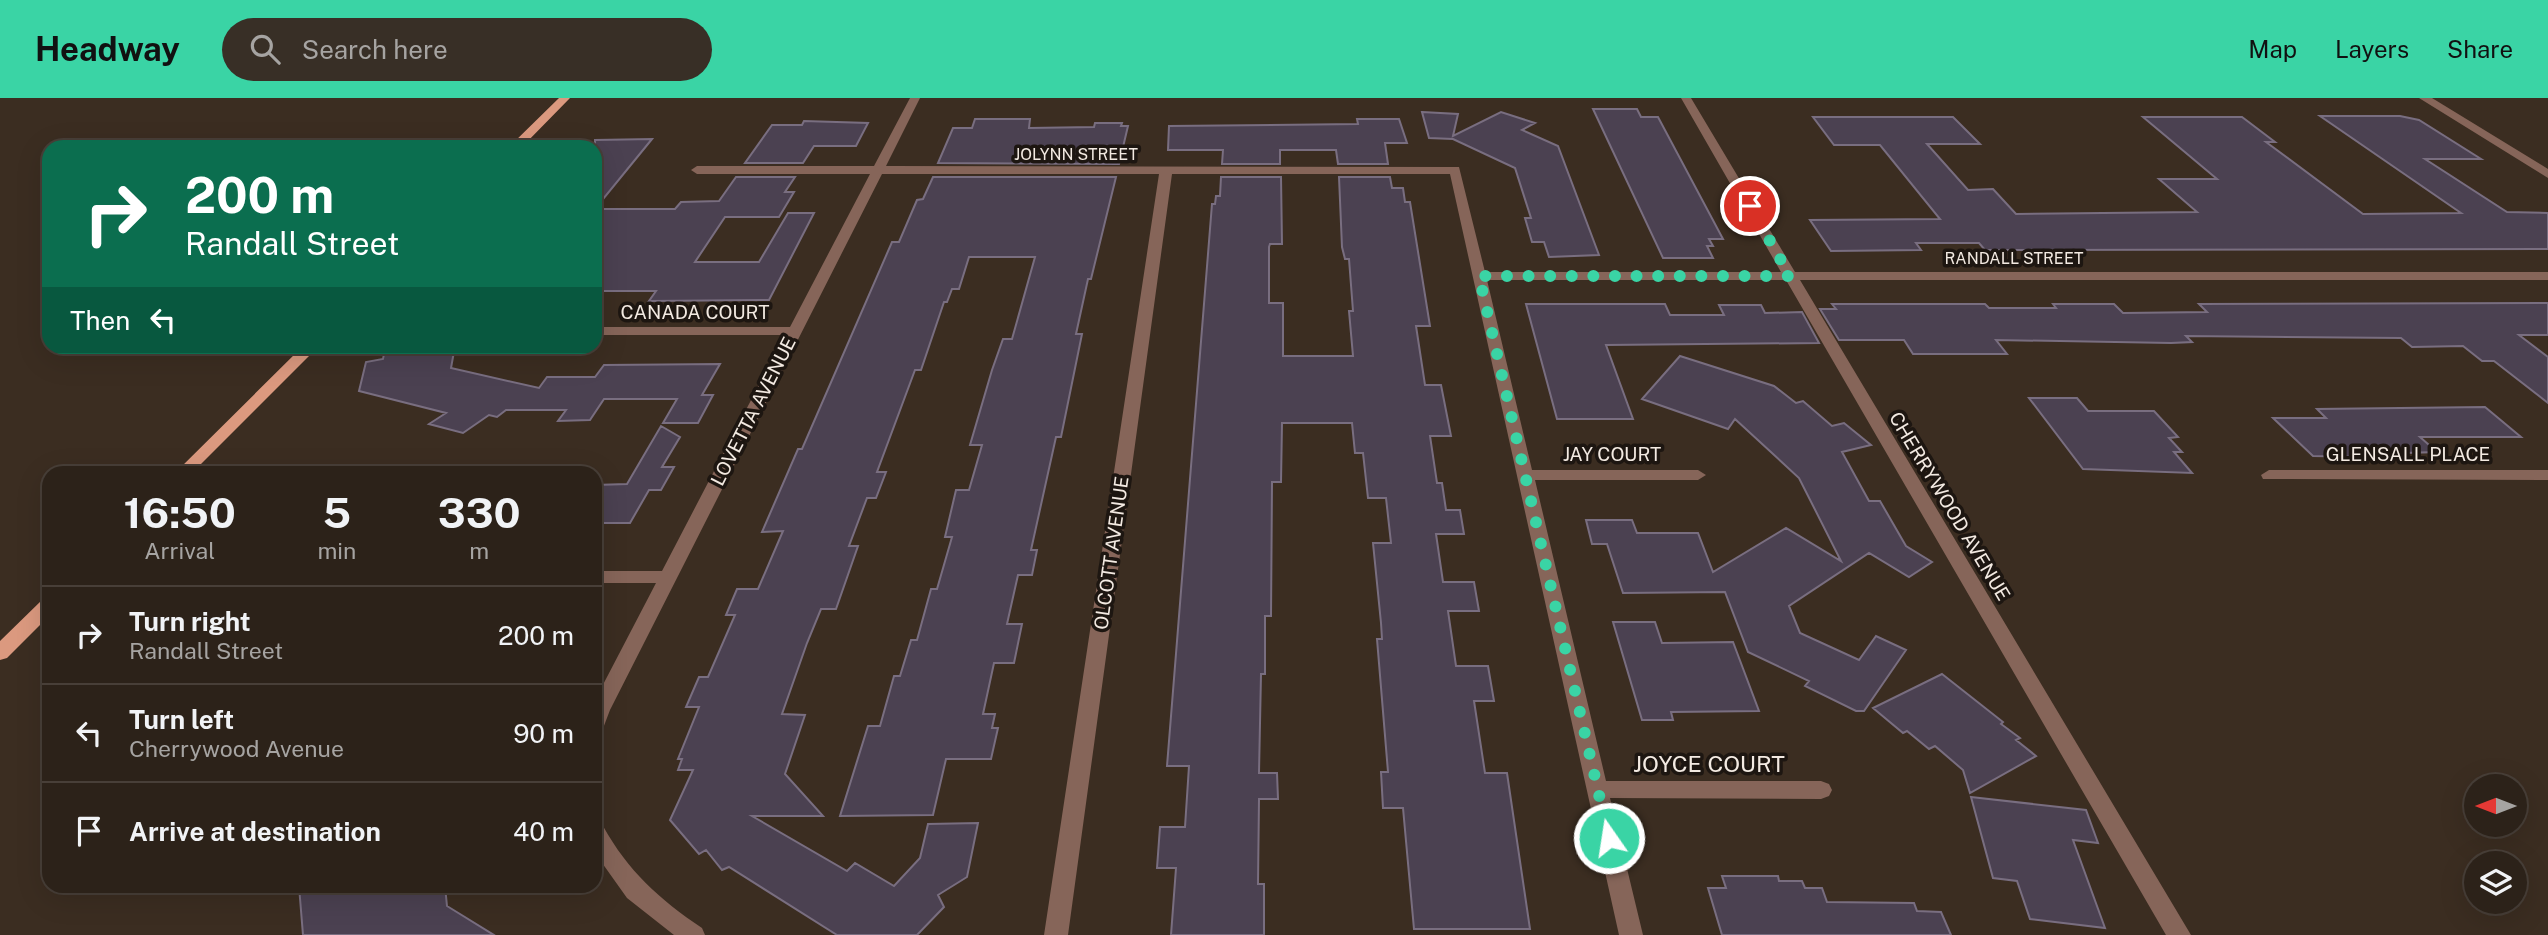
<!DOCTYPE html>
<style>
:root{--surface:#2c2219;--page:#382f26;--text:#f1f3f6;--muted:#a6a4a2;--line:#483f38;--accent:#3ad4a5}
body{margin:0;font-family:"Public Sans",sans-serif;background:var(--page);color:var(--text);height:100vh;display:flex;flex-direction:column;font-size:26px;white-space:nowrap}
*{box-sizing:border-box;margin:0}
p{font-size:23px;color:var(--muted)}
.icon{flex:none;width:38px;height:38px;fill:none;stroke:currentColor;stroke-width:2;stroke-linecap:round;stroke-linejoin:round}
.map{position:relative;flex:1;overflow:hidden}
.details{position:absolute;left:42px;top:368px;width:560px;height:427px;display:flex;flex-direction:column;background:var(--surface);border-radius:21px;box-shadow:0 7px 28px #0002,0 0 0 2px var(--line)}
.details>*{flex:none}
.banner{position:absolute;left:42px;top:42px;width:560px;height:214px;border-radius:21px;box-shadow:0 7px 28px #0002,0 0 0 2px var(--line);background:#0b6e4f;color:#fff;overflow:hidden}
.needle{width:46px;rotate:270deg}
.buttons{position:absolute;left:2464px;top:676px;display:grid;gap:14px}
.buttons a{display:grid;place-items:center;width:63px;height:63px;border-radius:50%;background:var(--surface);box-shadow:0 7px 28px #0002,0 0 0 2px var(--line);font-size:35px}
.pin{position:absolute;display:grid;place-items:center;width:60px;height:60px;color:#fff;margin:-30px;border:4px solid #fff;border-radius:50%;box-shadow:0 2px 7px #0007}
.me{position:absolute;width:77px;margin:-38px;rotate:347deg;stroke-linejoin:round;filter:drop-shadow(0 0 5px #0008)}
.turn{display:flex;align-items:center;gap:24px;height:147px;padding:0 28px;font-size:32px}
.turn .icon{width:91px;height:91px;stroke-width:2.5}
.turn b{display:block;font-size:49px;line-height:60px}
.then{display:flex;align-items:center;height:66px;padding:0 28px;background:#0003;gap:14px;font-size:26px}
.eta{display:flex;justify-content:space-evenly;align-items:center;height:119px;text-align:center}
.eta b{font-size:42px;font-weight:700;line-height:49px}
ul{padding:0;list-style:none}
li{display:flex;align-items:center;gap:21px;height:98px;padding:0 28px;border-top:2px solid var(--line)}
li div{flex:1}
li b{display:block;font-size:26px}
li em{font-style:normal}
header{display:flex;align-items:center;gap:42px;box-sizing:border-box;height:98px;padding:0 35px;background:var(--accent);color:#111}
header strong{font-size:33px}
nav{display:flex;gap:38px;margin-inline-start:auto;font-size:24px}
.search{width:490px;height:63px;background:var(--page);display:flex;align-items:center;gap:18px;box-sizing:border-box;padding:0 24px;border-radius:38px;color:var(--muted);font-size:26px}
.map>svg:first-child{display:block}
</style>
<header>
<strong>Headway</strong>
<div class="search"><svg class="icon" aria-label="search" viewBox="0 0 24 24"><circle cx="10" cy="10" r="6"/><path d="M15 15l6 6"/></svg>Search here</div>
<nav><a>Map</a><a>Layers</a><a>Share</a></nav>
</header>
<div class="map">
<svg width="2548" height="837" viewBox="0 0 2548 837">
<rect width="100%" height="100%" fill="#3b2d21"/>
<path fill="#4b4151" stroke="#796e80" stroke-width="2" d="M1593,11H1637L1641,19H1658L1723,141H1709L1713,148H1707L1713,160H1663Z
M1422,14L1458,16L1453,38L1501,14L1535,25L1522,32L1558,48L1599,157L1549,159L1544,144H1532L1525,120H1531L1515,70L1453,41L1429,40Z
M2320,18H2400L2419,22L2481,61H2425L2507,114L2548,115V151L1985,152L1979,145H1916L1921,152L1831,153L1810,122L1940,121L1880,47H1834L1813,19H1953L1980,46H1927L1968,92L1993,91L2016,116L2197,114L2159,81H2217L2143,19H2242L2275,44H2266L2363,116L2461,115Z
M975,21H1030L1029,30L1094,29L1095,25H1122L1121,28H1128L1119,66L938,65L953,30H972Z
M1357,21H1399L1407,45H1385L1388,66H1338L1336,52H1280V66H1222L1223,52H1168L1169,28L1358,26Z
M804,23L868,25L856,48H814L803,65H745L772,27H802Z
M652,41L595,111V42Z
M736,79H795L785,94H794L779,119H725L695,164H759L788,115H814L769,202L649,203L656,193H595V111H675L681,104L719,103Z
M933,79H1116L1091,181H1088L1076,236H1082L1061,339H1056L1031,452H1037L1032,477H1018L1007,526H1022L1014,565H994L983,616H995L992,630H998L991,661H946L933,717L840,718L868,628H880L894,578H900L911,542H917L931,491H937L952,439H945L956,392H969L982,347H970L992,272L1003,241H1012L1035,159H969L959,191H952L947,204H944L921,272H915L877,374H886L876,400H867L849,448H858L836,511H821L807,545L782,616L805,617L785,676L823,718H752L847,773L855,765L894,788L920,760L928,726L978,725L967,779L938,797L944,809L917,837H837L729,769L722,772L706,752L699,756L670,722L693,672H678L682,661H678L699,609H686L699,579H708L735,517H726L737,491H758L783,433L762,434L798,351H802L892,144H899L917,102L923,101Z
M1221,79H1281L1282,146H1270L1269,149V205H1283V258H1353L1349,213H1353L1349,161H1345L1342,149L1339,79H1390L1392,90H1403L1405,104H1410L1430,228H1416L1425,287H1441L1451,338H1430L1437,385H1442L1446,412H1460L1464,436H1436L1443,484H1474L1479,513H1448L1456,568H1488L1494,603H1474L1485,675H1507L1530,831H1414L1403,710H1383L1381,674H1388L1377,541H1382L1381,525L1373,445H1391L1386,400H1368L1363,355H1355L1352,325H1282L1281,384H1272L1271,518H1265V576H1261L1259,675H1277L1278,701H1259L1258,786H1264V837H1171L1176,770H1157L1160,729H1185L1189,668H1167L1212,106H1215L1216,98H1220Z
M2548,205V237H2519L2548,259V305L2494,263H2482L2463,248L2412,249L2401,240L2186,238L2192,244L2171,245L1996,242L2007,256H1913L1904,242H1839L1820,211H1836L1832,206H1985L1989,210H2056L2053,206H2114L2123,215L2207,214L2199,206Z
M1526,206H1665L1670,217H1724L1719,207H1761L1765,215L1802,214L1819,245L1606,247L1633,321H1557Z
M400,248H455L451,270L539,290L547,279H595L604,267L720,266L702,297H713L698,325H663L677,301H604L590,322L558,323L566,312H506L497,319L489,317L463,335L429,326L446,315L359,293L366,264L383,261L385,251Z
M1680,258L1774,288L1796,305L1803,303L1832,328L1844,325L1871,347L1842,354L1869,403H1880L1906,448L1932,464L1909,479L1869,455L1789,508L1800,535L1859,562L1876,538L1906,552L1864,613H1856L1805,588L1809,583L1748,554L1725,494L1623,495L1607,446H1592L1586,422H1632L1637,435H1698L1713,474L1786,430L1841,463L1799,380L1735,321L1728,331L1642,301Z
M2029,300H2077L2088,313H2154L2178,339L2169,340L2182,354H2174L2192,375L2083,371Z
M2485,309L2521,339H2420L2437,354L2405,355L2410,360L2313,358L2273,320H2326L2317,311Z
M661,328L680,339L662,369H674L661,392H649L630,425H595V387L627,386Z
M1613,524H1655L1662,545L1733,544L1759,613L1671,614L1673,622H1642Z
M1942,576L2003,624L2001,626L2020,640L2016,642L2036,658L1970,695L1963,672L1935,648L1929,651L1907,633L1903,635L1873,610Z
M1971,699L2086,712L2098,745L2073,742L2105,830L2030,821L2017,783L1993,780Z
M1722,778H1778L1779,783H1802L1805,790H1822L1827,804L1914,805L1917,813L1941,814L1951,837H1722L1708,790H1726Z
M299,788H445L447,808L494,837H303Z"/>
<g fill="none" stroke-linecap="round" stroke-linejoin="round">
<path fill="#866559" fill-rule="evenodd" d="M910,0H920L886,68L1459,69L1485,174H1781L1681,0H1691L1795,174H2548V182H1800L2191,837H2166L1786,182H1487L1532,372H1698L1706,377L1698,382H1535L1606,683H1821L1829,686L1832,692L1829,698L1821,701L1610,700L1643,837H1619L1450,76H1172L1068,837H1044L1159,76H882L610,612L602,633L595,636V602L656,485H595V473H662L785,237H595V229H790L870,76H697L691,72L697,68H874Z
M2419,0H2432L2548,71V80Z
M2269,372H2548V382L2263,381L2261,377Z
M595,725L603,728C628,773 659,801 702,830L705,837H674L627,800L595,755Z"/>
<path fill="#db997f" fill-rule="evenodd" d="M559,0H570L522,49H509Z
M303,248H319L193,374H176Z
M49,501V518L7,560L0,562V543L42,502Z"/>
</g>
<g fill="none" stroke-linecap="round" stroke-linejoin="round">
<path stroke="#3ad4a5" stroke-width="12" stroke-dasharray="0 21.6" d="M1609,740L1479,178H1790L1750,108"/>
</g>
<g text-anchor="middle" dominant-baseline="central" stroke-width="7" stroke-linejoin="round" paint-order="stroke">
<g font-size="16" fill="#f3eae2" stroke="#1d1611">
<text x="1076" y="56">JOLYNN STREET</text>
<text x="2014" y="160">RANDALL STREET</text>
</g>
<g font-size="19" fill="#f3eae2" stroke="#1d1611">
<text x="695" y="214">CANADA COURT</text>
<text transform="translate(753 313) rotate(-63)">LOVETTA AVENUE</text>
<text x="1612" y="356">JAY COURT</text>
<text x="2408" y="356">GLENSALL PLACE</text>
<text transform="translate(1950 408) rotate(59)">CHERRYWOOD AVENUE</text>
<text transform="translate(1111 455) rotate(-82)">OLCOTT AVENUE</text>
</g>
<g font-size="23" fill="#f3eae2" stroke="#1d1611">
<text x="1709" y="665">JOYCE COURT</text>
</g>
</g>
</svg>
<div class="buttons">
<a><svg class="needle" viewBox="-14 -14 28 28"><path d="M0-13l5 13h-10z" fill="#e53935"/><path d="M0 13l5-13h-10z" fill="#a6a4a2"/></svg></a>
<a><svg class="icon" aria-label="layers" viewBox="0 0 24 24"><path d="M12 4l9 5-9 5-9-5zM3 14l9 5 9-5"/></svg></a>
</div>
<div class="pin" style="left:1750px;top:108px;background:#d93025"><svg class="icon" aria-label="arrive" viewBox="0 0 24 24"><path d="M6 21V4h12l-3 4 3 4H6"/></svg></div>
<svg class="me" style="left:1609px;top:740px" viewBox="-20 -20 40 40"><circle r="17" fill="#3ad4a5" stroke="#fff" stroke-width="3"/><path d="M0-11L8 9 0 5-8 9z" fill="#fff"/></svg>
<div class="banner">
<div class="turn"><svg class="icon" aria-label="right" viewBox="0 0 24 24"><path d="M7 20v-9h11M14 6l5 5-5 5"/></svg><div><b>200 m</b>Randall Street</div></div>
<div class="then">Then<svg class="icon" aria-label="left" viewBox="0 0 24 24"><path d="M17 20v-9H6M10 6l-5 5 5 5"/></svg></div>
</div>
<section class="details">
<div class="eta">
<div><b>16:50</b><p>Arrival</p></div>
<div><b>5</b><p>min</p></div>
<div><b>330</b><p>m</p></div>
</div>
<ul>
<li><svg class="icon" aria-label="right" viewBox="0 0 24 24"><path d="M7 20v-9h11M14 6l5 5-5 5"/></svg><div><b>Turn right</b><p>Randall Street</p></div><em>200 m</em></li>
<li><svg class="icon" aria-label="left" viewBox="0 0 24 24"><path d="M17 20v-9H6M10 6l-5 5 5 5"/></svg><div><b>Turn left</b><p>Cherrywood Avenue</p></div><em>90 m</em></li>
<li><svg class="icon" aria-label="arrive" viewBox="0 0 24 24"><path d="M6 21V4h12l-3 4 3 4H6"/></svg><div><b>Arrive at destination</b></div><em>40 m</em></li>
</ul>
</section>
</div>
